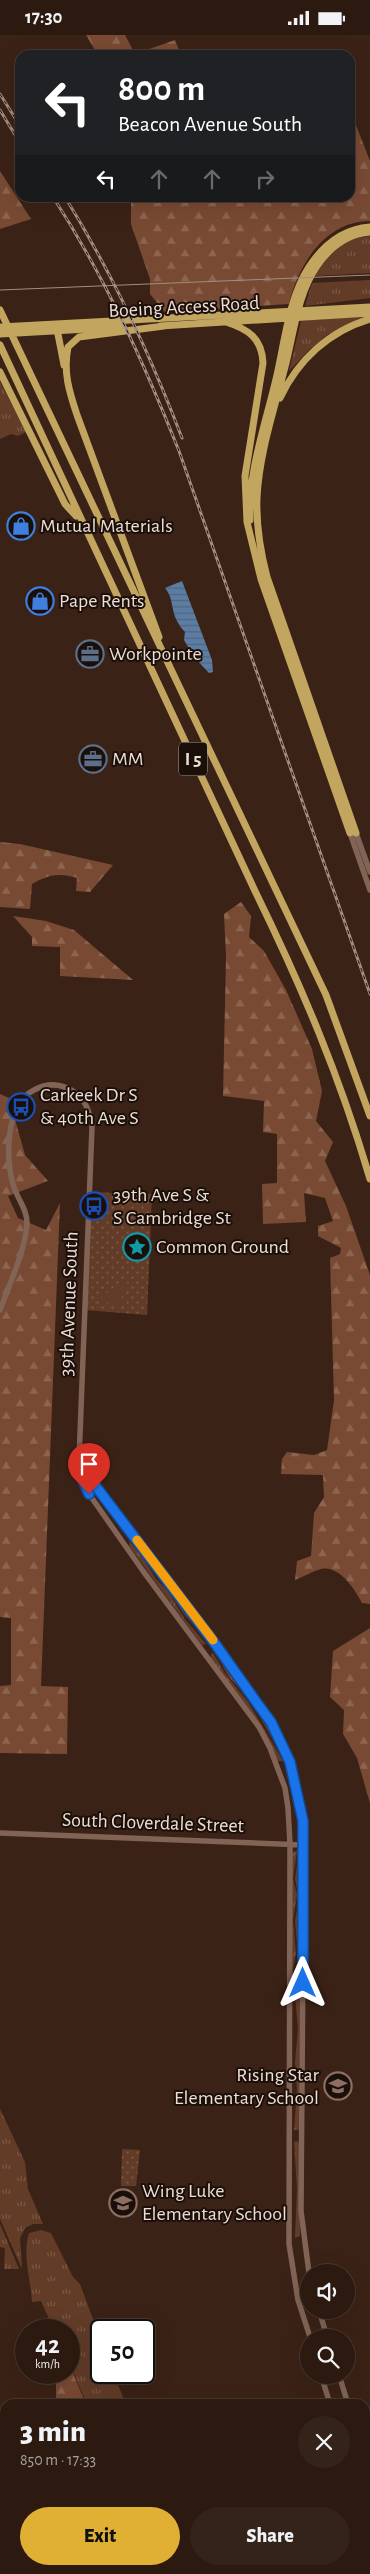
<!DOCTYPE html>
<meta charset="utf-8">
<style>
:root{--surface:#2c1a10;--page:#342319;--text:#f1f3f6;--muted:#a6a19f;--line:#483830;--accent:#dfb034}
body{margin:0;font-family:"Alegreya Sans",sans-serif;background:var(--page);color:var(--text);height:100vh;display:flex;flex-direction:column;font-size:19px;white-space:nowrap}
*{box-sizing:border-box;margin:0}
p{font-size:16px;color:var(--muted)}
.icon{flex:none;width:28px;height:28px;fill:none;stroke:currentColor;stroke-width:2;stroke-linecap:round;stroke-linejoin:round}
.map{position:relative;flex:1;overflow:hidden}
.sheet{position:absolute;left:0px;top:2364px;width:370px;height:176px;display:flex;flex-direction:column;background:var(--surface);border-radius:15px 15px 0 0;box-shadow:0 5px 20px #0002,0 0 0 1px var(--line)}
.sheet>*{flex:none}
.hud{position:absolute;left:15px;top:15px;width:340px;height:152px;border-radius:15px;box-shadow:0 5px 20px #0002,0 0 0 1px var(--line);background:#202124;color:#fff;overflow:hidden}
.fabs{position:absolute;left:300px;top:2229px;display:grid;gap:10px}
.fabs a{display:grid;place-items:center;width:55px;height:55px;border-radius:50%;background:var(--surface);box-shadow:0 5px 20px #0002,0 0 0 1px var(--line);font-size:25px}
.speed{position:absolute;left:15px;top:2284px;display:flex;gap:10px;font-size:25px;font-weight:700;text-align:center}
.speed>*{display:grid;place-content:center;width:65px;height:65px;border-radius:50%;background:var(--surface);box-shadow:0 5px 20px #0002,0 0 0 1px var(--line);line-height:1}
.speed small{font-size:12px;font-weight:400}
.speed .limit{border:2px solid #111;border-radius:8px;background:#fff;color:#111}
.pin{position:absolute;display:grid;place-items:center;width:42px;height:42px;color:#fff;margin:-51px -21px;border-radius:50% 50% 50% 0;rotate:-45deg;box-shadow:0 0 5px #0007}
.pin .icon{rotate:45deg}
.me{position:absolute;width:55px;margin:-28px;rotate:0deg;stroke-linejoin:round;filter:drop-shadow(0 0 4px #0008)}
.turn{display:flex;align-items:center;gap:18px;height:105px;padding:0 20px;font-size:22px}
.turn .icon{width:65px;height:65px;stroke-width:2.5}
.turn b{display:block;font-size:35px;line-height:42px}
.lanes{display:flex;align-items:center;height:48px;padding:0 20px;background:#0003;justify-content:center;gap:25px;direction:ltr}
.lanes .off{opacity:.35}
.round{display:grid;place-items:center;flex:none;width:52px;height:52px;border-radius:26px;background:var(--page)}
.head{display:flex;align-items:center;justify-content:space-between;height:85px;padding:0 20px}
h1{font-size:30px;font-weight:800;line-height:38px}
.button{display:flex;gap:10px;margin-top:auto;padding:10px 20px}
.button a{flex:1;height:58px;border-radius:30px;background:var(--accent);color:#111;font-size:20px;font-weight:800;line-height:58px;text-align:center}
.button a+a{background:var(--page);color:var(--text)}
.status{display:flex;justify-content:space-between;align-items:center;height:35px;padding:0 25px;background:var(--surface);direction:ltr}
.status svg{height:14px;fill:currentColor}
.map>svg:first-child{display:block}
</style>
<div class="status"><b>17:30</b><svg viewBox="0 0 49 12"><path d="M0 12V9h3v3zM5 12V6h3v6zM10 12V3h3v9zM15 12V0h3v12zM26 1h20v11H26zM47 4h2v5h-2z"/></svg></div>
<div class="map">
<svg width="370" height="2539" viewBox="0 0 370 2539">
<defs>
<pattern id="grass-tufts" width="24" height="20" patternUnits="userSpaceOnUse" patternTransform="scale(1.25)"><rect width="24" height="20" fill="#633c28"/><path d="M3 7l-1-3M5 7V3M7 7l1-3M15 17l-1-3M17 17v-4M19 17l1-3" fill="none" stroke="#7a5846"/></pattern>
<pattern id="forest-firs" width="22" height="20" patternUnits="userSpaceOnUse" patternTransform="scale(1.25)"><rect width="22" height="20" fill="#784a33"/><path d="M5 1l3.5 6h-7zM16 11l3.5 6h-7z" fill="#8c6450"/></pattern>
<pattern id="park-dots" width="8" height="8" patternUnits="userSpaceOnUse" patternTransform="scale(1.25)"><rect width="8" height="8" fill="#633c28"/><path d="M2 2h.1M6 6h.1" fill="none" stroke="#7a5846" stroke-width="1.8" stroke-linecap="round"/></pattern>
<pattern id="water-rules" width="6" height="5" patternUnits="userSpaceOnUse" patternTransform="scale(1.25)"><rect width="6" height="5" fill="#5b7da4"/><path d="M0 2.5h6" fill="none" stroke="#53657c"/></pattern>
</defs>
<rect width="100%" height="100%" fill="#3b2216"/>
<path fill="url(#grass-tufts)" d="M370,201V238L315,241C328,220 344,203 370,201Z
M370,245V263L305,271L312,248Z
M368,281L327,300L309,315L289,336L301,286Z
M0,347L26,397L18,401L11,399L0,404Z
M133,1506L209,1606L184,1579Z
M130,1507L140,1518L156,1544L168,1556L184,1583L206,1609L202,1610L129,1511Z
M215,1616L260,1677L285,1721L283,1722L250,1665L228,1641Z
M213,1618L226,1640L248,1667L283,1726H278L273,1715L211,1624V1619Z
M297,1816L293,1844L297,1860L293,1885L296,1918L291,1947L292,1817Z
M299,1817L300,1947H295L298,1919L295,1886L299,1863L295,1844Z
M295,1960H300L299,2095H294L297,2055L295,2027L298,1994Z
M0,2074L25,2127L28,2154L43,2189H33L25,2193L20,2203L22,2234L0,2184Z
M297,2106L299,2108L300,2201L295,2203L297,2154L294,2107Z
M0,2189L19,2234H4L5,2213L0,2212Z
M41,2195L51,2198L73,2242L80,2249L101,2306V2338H113L126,2369H87L69,2328V2295H54L41,2266L32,2267C31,2245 22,2221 29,2198Z"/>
<path fill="url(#forest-firs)" d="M86,0H125L135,19L175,5L181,20H98Z
M350,75L370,126V186C325,186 298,230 289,269L165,277L150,259V244L131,189V163L350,162Z
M0,136L31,184L0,194Z
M0,807L20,809L113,830L90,857L76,856L77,843C59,837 47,840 32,849L30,874L0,872Z
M241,867L251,881L249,902L264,916L286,955L312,1014L322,1056L316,1086L333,1107L325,1126L346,1171L370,1240V1569L362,1568C355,1555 340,1530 321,1534C313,1536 303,1542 295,1545L297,1526L311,1521L314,1478L324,1462L323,1440L281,1439L282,1424L287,1417L314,1420L327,1415L334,1365L330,1223L340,1219L341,1213L318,1201V1191L333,1186L325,1163L304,1158L306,1187L263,1189L262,1149L277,1148V1099L263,1097L264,1066L223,1061L226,922L224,879Z
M13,881L46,886L74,895L133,945L60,941V912L32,911V902Z
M0,1059L9,1063L25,1120L48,1146L8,1161L18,1183L46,1195L60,1168L41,1651L68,1652L67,1719L0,1718V1651L11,1650V1583L0,1582Z
M370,1593V1768L357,1723L343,1699L344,1675L330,1662L333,1616Z
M69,2329L86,2369H56V2338H69Z"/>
<path fill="url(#park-dots)" d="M89,1157L152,1159L147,1280L85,1275Z
M122,2114L140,2115L136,2151H121Z"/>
<path fill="#633c28" d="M129,1239L127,1249L117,1262L127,1263L126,1270L116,1269L117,1264L112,1270L100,1264Z"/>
<path fill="url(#water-rules)" d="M182,546L212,625L213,637L209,638L194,622L184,605L185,597C168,579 176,566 165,553Z"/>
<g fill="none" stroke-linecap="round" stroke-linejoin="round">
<path stroke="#816456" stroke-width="5.5" d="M350,798L370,855
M356,798L370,837
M0,1275C9,1250 26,1214 27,1188C27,1174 18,1165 14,1152C5,1126 5,1069 34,1055C47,1048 60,1048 73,1056C86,1064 90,1078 92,1092L79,1425L82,1443L89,1459L143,1536L259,1692L270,1713L285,1753L288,1773L290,1809L289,2209L298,2265L310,2302
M81,1424L97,1453L216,1610L271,1687L294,1739L304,1795L301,2176L309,2238
M0,1798L304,1810
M319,2275L327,2302
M321,2340L330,2369
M339,2340L348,2369
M365,2421L370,2436
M365,2473L370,2484"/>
<path stroke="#c2a55f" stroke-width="7" d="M0,275L326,960L370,1081
M226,287C248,294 262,303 263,328L245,441L247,487L261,544L350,798
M160,291L370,278
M0,292L370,272
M57,294L64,330
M0,299L122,292
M0,310L255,856C302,952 340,1042 370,1144
M0,337L65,469L76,481
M280,363C298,325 329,296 370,284
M250,485C248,436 266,388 277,340C285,305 289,263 309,232C324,209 343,194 370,192
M159,602L77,380C69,356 63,337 68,312L79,302L164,291
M356,798L267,542C260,515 256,490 257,463C259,418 275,372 286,328C294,296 298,258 317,231C330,212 347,199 370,197"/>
<path stroke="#a28d83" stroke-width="1" d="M0,255L370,240"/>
<g stroke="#a28d83" stroke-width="3">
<path id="rail" d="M0,59L20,91
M0,75L20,108
M53,162C105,242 144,328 179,416L370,959
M65,162C112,238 150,319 182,403"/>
</g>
<use href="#rail" stroke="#1a0f09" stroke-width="1" stroke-dasharray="4" stroke-linecap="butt"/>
</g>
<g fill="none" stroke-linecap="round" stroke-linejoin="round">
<g stroke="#114b97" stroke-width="12">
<path id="route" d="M89,1459L82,1443L80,1424L97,1453L216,1610L257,1668L271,1687L290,1727L303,1786V1948"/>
</g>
<use href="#route" stroke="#1a73e8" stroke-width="9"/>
<path stroke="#f59e0b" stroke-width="9" d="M137,1505L213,1605"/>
</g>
<defs>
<g id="shop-ring" transform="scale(1.4375)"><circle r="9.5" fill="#1a0f09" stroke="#3f7fe0" stroke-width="1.5"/><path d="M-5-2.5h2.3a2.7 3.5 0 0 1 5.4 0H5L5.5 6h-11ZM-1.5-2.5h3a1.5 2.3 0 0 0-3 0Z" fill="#3f7fe0"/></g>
<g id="office-ring" transform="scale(1.4375)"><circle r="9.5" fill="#1a0f09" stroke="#5c6f8a" stroke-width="1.5"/><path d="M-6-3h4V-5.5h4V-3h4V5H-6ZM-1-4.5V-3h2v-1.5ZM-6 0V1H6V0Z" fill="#5c6f8a"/></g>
<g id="bus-ring" transform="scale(1.4375)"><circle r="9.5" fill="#1a0f09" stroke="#1a4fb4" stroke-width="1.5"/><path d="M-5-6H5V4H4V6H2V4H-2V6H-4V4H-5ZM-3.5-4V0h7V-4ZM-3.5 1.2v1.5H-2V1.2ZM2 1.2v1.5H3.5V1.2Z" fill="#1a4fb4"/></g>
<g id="sight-ring" transform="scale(1.4375)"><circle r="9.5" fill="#1a0f09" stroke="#0f9aa8" stroke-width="1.5"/><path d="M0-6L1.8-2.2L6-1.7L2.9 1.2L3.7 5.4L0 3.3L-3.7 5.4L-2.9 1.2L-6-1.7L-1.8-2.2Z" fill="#0f9aa8"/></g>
<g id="school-ring" transform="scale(1.4375)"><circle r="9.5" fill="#1a0f09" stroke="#8d6e63" stroke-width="1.5"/><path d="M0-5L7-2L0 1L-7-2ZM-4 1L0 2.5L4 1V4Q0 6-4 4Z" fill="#8d6e63"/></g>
</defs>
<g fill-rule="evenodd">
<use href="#shop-ring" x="21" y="491"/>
<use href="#shop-ring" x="40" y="566"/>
<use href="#office-ring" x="90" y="619"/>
<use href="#office-ring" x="93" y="724"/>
<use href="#bus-ring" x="21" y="1072"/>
<use href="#bus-ring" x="94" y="1171"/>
<use href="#sight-ring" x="137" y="1212"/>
<use href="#school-ring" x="338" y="2051"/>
<use href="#school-ring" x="123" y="2168"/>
</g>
<g text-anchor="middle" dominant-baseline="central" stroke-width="4" stroke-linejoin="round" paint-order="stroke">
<rect fill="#1a0f09" stroke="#ae9f97" stroke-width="1" x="179" y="707.5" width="28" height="33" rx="4"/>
<g font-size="19" font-weight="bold" fill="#eeddd4">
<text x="193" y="724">I 5</text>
</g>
<g font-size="20" fill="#eeddd4" stroke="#1a0f09">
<text transform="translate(184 272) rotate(-3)">Boeing Access Road</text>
<text transform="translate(69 1269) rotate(-88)">39th Avenue South</text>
<text transform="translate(153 1788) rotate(2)">South Cloverdale Street</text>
</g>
<g font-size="20" fill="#eeddd4" stroke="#1a0f09" text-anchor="start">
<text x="40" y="491">Mutual Materials</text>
<text x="59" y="566">Pape Rents</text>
<text x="109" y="619">Workpointe</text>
<text x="112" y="724">MM</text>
<text x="40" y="1060">Carkeek Dr S<tspan x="40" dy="23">&amp; 40th Ave S</tspan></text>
<text x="113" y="1160">39th Ave S &amp;<tspan x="113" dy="23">S Cambridge St</tspan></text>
<text x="156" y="1212">Common Ground</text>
<text x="319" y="2040" text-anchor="end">Rising Star<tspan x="319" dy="23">Elementary School</tspan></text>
<text x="142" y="2156">Wing Luke<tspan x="142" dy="23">Elementary School</tspan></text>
</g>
</g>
</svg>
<div class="fabs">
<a><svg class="icon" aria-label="sound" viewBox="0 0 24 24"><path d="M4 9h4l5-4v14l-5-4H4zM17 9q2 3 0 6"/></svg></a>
<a><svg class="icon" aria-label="search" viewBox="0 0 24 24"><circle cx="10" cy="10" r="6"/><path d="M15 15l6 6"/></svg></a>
</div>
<div class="speed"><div>42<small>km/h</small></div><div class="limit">50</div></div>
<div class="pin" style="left:89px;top:1459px;background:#d93025"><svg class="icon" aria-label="arrive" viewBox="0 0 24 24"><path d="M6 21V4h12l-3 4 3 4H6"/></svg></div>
<svg class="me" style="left:303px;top:1948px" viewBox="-20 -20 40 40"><path d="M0-17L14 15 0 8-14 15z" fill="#1a73e8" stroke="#fff" stroke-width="4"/></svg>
<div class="hud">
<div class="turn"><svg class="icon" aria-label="left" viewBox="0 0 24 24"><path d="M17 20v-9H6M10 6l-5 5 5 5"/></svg><div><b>800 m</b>Beacon Avenue South</div></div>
<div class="lanes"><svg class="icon" aria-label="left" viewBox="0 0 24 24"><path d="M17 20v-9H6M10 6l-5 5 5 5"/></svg><svg class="icon off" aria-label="ahead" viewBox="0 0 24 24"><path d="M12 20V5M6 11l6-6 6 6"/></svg><svg class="icon off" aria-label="ahead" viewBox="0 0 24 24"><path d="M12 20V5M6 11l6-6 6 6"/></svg><svg class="icon off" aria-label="right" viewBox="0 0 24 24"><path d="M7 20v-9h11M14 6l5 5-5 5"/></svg></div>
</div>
<section class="sheet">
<div class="head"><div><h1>3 min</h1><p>850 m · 17:33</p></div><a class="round"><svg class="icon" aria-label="close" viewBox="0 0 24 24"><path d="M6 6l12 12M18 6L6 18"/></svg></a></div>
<div class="button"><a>Exit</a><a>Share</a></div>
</section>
</div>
